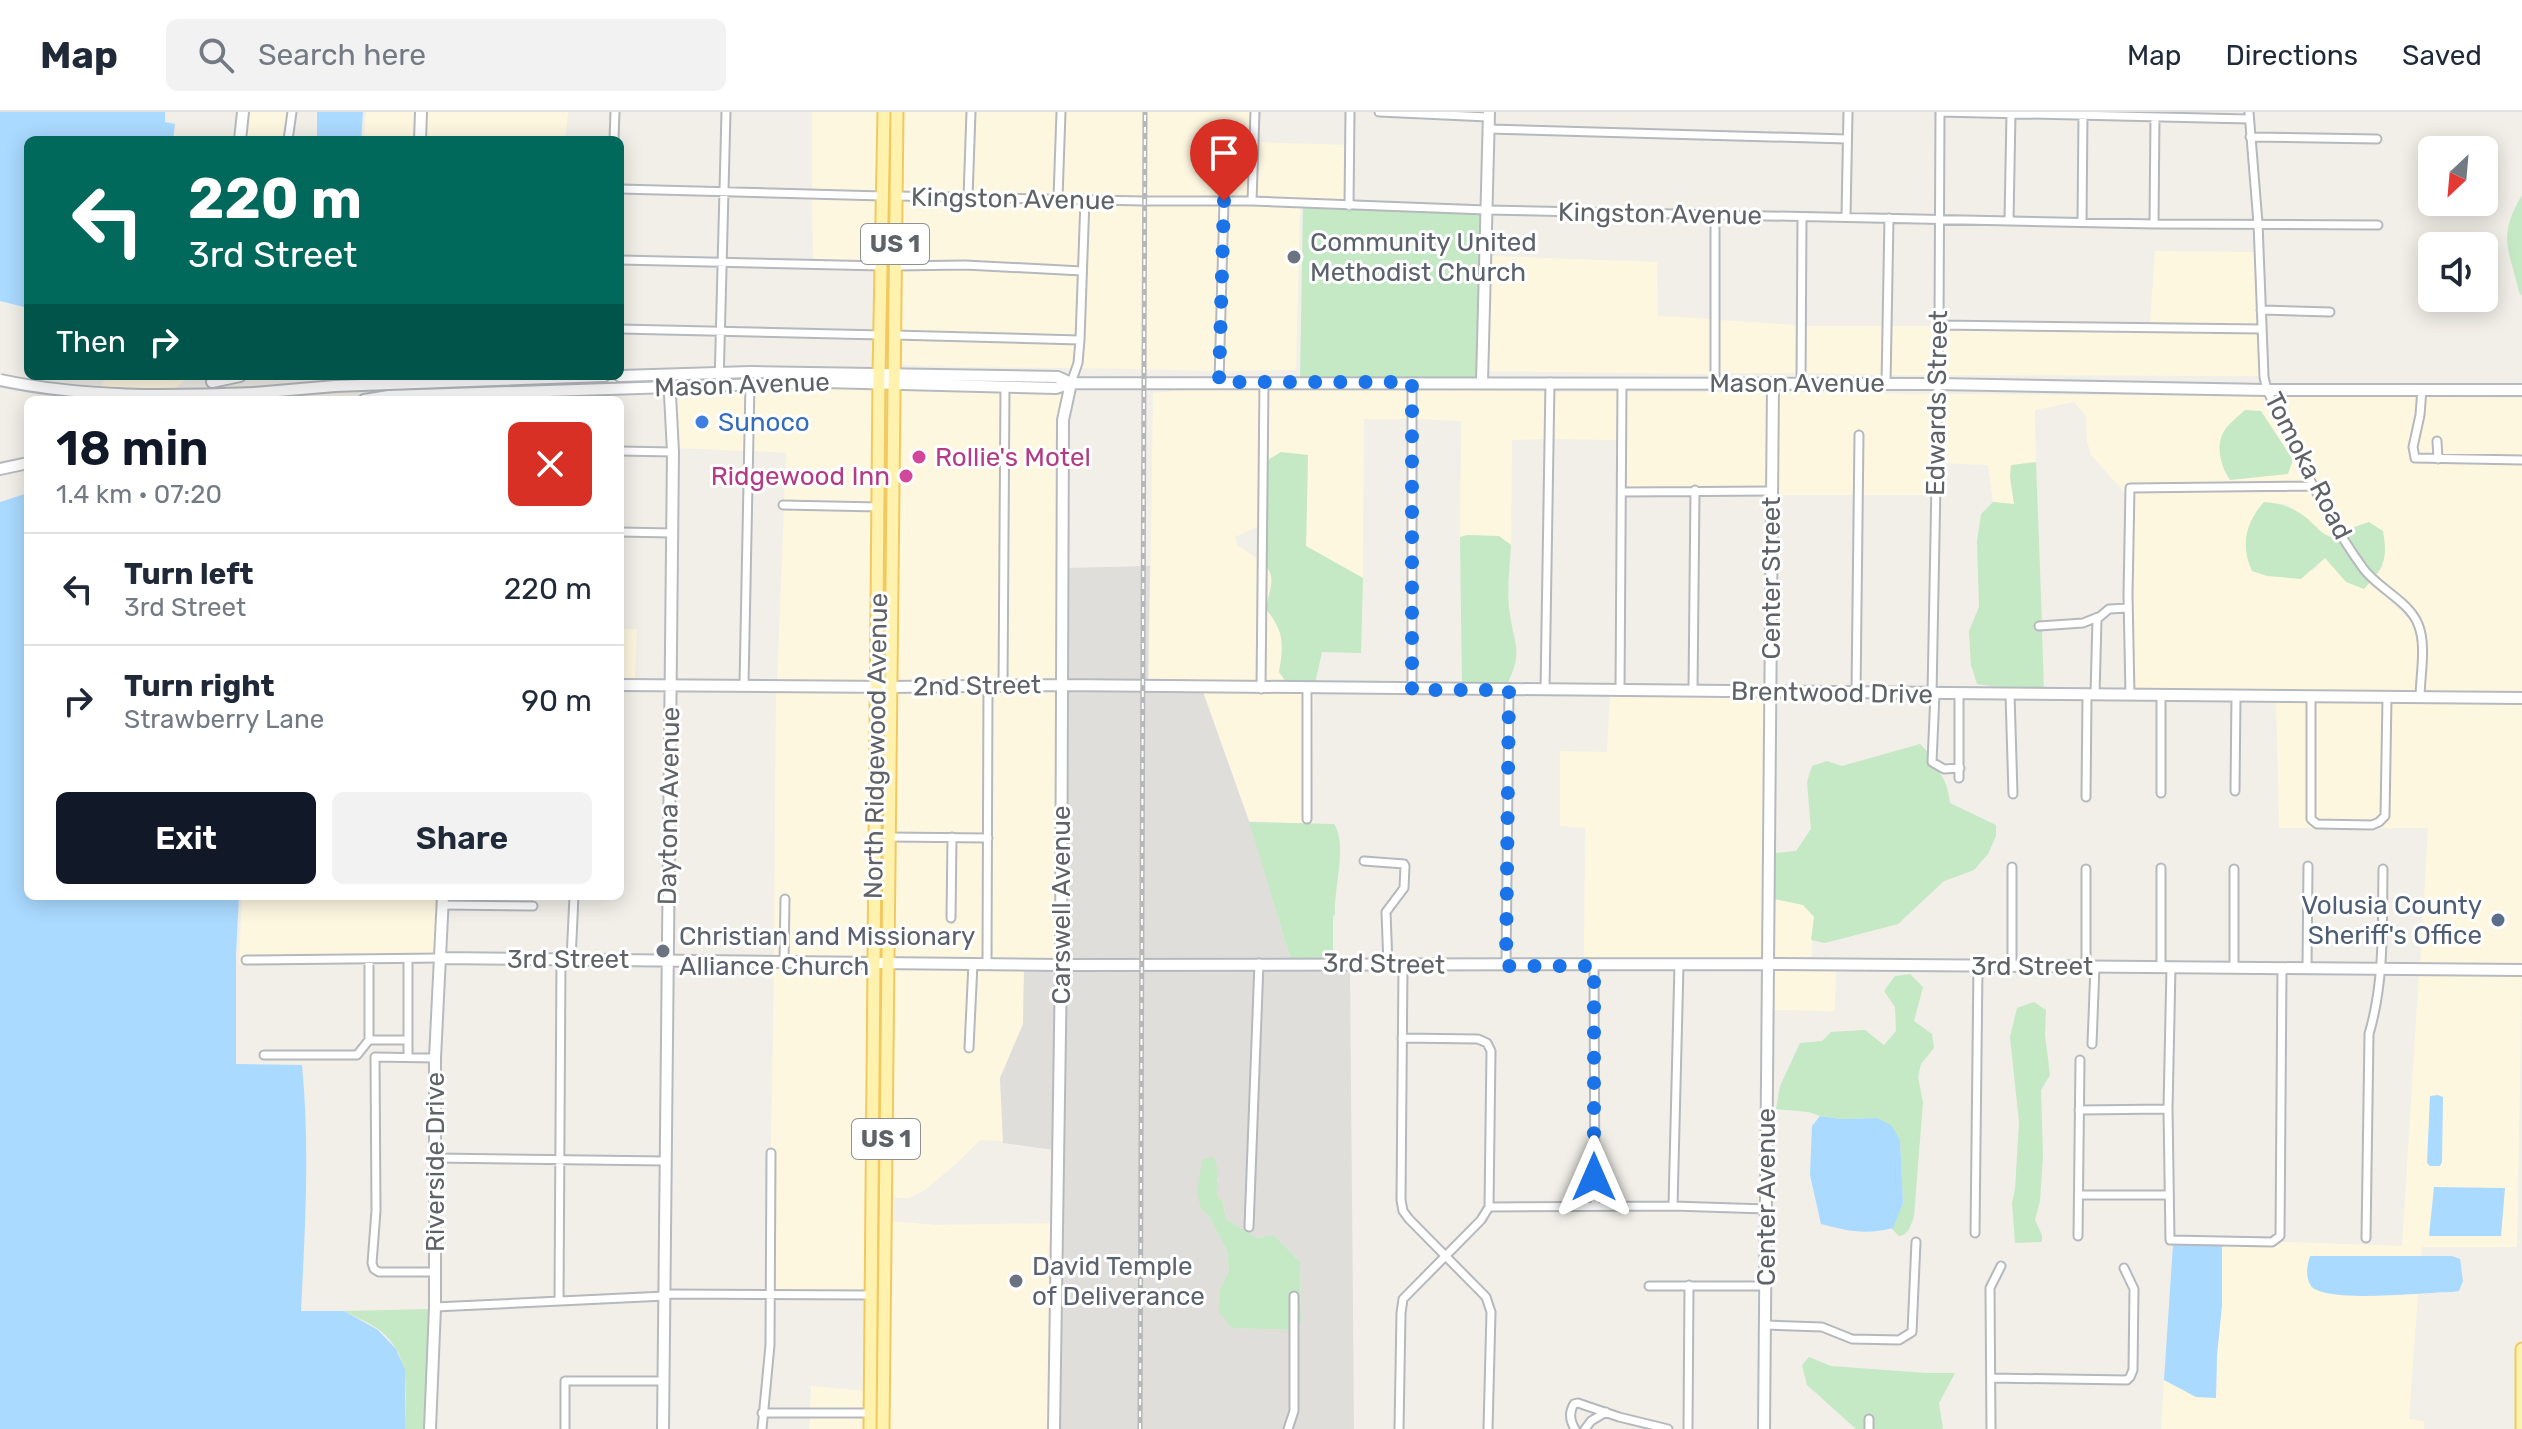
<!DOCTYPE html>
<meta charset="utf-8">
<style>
:root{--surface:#fff;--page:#f2f2f3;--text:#1f2937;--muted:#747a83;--line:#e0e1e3;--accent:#111827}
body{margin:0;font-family:Rubik,sans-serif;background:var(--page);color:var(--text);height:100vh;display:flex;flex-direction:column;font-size:30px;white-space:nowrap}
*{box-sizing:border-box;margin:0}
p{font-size:26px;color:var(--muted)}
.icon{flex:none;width:44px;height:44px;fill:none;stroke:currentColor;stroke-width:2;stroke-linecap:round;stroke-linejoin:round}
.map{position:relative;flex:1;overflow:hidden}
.details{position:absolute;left:24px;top:284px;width:600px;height:504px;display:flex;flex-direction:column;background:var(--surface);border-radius:12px;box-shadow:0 4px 20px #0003}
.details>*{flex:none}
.banner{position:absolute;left:24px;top:24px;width:600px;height:244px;border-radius:12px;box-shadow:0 4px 20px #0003;background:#00695c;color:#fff;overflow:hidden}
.needle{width:52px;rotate:206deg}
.buttons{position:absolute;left:2418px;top:24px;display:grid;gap:16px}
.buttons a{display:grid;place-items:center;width:80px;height:80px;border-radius:12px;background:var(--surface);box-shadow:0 4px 20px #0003;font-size:40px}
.pin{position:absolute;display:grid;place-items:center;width:68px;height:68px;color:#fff;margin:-82px -34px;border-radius:50% 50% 50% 0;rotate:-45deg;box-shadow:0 0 8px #0007}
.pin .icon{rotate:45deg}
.me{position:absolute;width:88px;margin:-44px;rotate:0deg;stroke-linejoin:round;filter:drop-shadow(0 0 6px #0008)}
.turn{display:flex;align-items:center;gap:28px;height:168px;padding:0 32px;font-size:36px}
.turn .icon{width:104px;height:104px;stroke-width:2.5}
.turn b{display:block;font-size:56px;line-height:68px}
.then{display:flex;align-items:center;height:76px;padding:0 32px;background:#0003;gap:16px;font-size:30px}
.round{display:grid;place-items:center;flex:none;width:84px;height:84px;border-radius:12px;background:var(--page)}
.head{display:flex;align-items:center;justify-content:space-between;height:136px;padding:0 32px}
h1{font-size:48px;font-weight:600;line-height:60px;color:var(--accent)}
.cta{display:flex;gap:16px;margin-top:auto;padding:16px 32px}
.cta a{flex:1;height:92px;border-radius:12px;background:var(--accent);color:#fff;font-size:32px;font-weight:600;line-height:92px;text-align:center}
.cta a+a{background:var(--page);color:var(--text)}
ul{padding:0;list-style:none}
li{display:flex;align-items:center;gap:24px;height:112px;padding:0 32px;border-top:2px solid var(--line)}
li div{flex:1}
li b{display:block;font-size:30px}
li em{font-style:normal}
header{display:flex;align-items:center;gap:48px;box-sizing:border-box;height:112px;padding:0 40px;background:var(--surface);border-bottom:2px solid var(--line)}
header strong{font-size:38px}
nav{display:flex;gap:44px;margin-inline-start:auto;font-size:28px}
.search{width:560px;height:72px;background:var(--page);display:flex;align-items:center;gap:20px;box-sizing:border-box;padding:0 28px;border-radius:12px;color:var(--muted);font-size:30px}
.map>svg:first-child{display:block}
</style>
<header>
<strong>Map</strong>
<div class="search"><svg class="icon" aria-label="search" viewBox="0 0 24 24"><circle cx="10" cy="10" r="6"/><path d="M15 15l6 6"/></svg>Search here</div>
<nav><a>Map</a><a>Directions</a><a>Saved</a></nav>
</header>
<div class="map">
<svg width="2522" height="1317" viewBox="0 0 2522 1317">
<rect width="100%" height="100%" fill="#f1efe8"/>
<path fill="#fef7e0" d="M247,0H288L285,28H243Z
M366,0H417L416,28H364Z
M424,0H568L565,28H423Z
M812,0H878L876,80L812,78Z
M904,0H968L965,81H902Z
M975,0H1057L1055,83L971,81Z
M1064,0H1250L1249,85L1145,86L1062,83Z
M1257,30L1346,33V90L1255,85Z
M812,86L876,88L875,150L813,149Z
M902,88L1082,91L1079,155L965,149L901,151Z
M1088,91L1220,93L1216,259L1080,256L1084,225Z
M1227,93L1300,95L1296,258L1223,259Z
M2155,139L2254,140L2259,213L2150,212Z
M1490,144L1657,150L1658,204L1712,207V262L1486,259Z
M964,157L1079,162L1077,224L900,220L901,158Z
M1719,208L1798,213V261H1718Z
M1805,214H1883L1882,263L1804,261Z
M1890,214H1936L1934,263H1889Z
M1942,217L2259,220L2260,264L1941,263Z
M900,227L1077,232L1073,256L963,255L903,253L899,250Z
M108,264H208L210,279H206L205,267L202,265H189L171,280L97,278Z
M899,276L1001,278L999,570L893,572Z
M753,277H860L874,279L872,391L784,390L786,341L752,339Z
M1267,277H1409V307H1364L1363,466L1306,434L1308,344L1266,349Z
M1416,277L1546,280V327L1512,328L1511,433L1499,424L1467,423L1460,425L1461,309L1416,307Z
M746,278L745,339L676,336L674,280Z
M1192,278H1260L1259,414L1235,425L1237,433L1259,448L1258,573L1149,571L1153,281H1148Z
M1008,279L1063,281L1057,570H1006Z
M1553,280H1619V328L1552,327Z
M1626,280H1769V375L1627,376Z
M1776,280L1934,282L1933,383H1862V319L1856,320L1855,383H1775Z
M1940,282L2266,284L2306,371L2127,372L2126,394L2125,381L2091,343L2087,329L2086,304L2074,290L2035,298L2036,350L2028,351L2010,365L2014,392L1993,390L1988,353L1940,351Z
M2274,284L2418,285L2417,303L2409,335L2412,350L2522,352V583L2423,582L2425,528L2421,510L2407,492L2375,464L2384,454L2344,422L2314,370Z
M2425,285L2522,286V344H2441L2440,325L2434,326V344L2418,343L2416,334L2424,303Z
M2310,378L2338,427L2322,423L2304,403L2285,392L2264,390L2313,459L2325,446L2364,477L2370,470L2415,513L2418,529L2416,582L2133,579V379Z
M784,397L872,398L870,571L777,570Z
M1266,454L1271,460L1272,470L1266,497L1280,515L1282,543L1279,560L1315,572L1265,573Z
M620,517H637L635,569H620Z
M776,577L869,579L868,847L787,846L788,783L781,784L780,846L774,845Z
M985,577L984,723L892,721L893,579Z
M992,577H1057V849L990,848Z
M1203,580L1304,581L1305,711L1311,710L1310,581H1314L1311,712L1249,709Z
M1610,583L1767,584L1764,849L1584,850L1585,716L1560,714V639L1607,640Z
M2276,588L2307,589V707L2316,716H2335H2279Z
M2314,589L2383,590L2382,703L2377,707L2371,709L2318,708L2314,705Z
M2390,590H2522V855L2420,853L2428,716H2375L2381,713L2389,704Z
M1773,673L1774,786L1803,793L1814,805L1811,849L1771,848Z
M892,728L949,729L948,810L954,809L956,729L984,730V848L891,847Z
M242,784H440L437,843L244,844L243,851H366L239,852Z
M774,853L868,854V1179H774L775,1038H771Z
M891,854L970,855L966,940L972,939L977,855L1024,856L1023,912L1000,966L1003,1029L980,1028L958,1050L925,1078L909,1086H890Z
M1771,856H1836L1835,899L1770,898Z
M2419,860L2522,862L2517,1135H2422L2421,1144H2310L2348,1184L2418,1181L2409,1307L2424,1309V1317H2161L2164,1268L2196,1285L2216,1286L2217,1243L2222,1193V1133L2272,1134L2277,1130H2289L2402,1134Z
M890,1109L936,1113L1053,1111L1050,1317H888Z
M811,1274L866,1279V1297H810Z
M810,1305H866V1317H809Z"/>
<path fill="#e0deda" d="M1150,454L1148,572L1064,570L1065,456Z
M1064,577L1203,580L1249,709L1291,848L1064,849Z
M1256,855L1245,1119L1226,1107L1223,1089L1218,1086L1216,1074L1219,1065L1201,1097L1209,1104L1227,1139L1229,1158L1220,1177L1233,1216L1291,1218V1298L1284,1317H1057L1064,856Z
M1262,855L1350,856L1354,1317H1292L1298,1298V1214L1301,1210L1300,1150L1274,1123L1257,1126L1245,1119L1252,1118Z
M1024,856H1057L1054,1038L1003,1031L1000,966L1023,912Z"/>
<path fill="#c5e8c5" d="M2522,83V184L2519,180C2509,135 2497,126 2522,83Z
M1303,92L1486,98L1482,270H1300Z
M2245,298L2261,299L2293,348L2288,362L2230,368C2222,357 2216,337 2222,323C2225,314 2238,305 2245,298Z
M1281,340L1308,343L1306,434L1363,466L1361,541L1322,540L1315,572L1286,570L1279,560C1284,531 1284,520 1266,497C1268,482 1277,466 1266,454V349Z
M2036,350L2042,511H2036V518H2042L2044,579L2017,578L1977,572L1971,553L1969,519L1979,495L1977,430L1981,402L1993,390L2014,392L2010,365L2011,353Z
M2264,390C2278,391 2289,394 2301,402C2317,412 2318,423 2338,427L2363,462L2370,470L2364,477L2346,470L2325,446L2301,467L2267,464L2252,459C2240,433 2246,410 2264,390Z
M2369,410L2383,419C2386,437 2387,450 2375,464L2368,457L2344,422L2351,416Z
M1467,423L1499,424L1511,433C1510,453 1507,475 1509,496C1513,532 1525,538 1506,574H1462L1460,425Z
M1920,632L1929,641L1930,653C1944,661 1948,675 1950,691L1996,713V724L1988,742L1974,758L1944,769L1898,812L1825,831L1811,828L1814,805L1803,793L1774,787L1775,741L1796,739L1811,717L1807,670L1812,654L1827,649L1842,654Z
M1249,710L1334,712C1348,732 1333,779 1335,803L1333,804V848H1291Z
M1910,862L1923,875L1914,909L1932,922L1934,936L1921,952L1918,965L1923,990L1914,1104C1911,1113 1909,1123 1899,1124L1891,1116L1903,1091L1900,1028L1877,1006L1841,1007L1820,1004L1809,1000L1776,997L1780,974L1800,931L1822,929L1831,920L1865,918L1884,933L1896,919L1895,895L1884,879L1895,864Z
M2034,890L2046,898L2045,923L2050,963L2041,978L2043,1043L2040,1089L2035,1108L2042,1123V1130L2015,1131L2012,1091L2015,1077L2019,1010L2010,925L2017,896Z
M1213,1044C1221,1058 1215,1071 1218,1086L1223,1089L1226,1107L1257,1126L1274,1123L1300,1150L1301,1210L1298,1214L1297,1181L1291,1182V1218L1232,1216L1219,1200L1220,1177L1229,1158L1227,1139L1209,1104L1201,1097L1197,1080L1202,1048Z
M430,1197L425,1317H405C405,1279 413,1244 378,1217C368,1210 355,1205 344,1199Z
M1809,1245L1831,1254L1926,1261H1955L1939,1291L1943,1317H1873L1872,1303L1866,1304V1317H1856L1807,1273L1802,1253Z"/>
<path fill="#aadaff" d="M0,0H165V10L175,12L173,28H28V264H104L97,271L28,288V784H239L236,842V952L302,953C310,1036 305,1116 301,1199H344L378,1218L396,1237L405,1258V1317H0Z
M317,0H363L361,28H317Z
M2438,983L2443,985L2442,1050L2440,1054H2430L2427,1051L2430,984Z
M1820,1004L1841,1007L1877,1006L1891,1013L1900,1028L1903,1091L1893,1116C1866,1123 1847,1119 1821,1112L1810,1063L1812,1014Z
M2434,1075L2505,1076L2501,1124H2429Z
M2173,1133H2222V1193L2217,1243L2216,1286L2196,1285L2164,1268Z
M2310,1144H2452L2460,1147L2463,1169L2459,1179L2452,1180C2426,1180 2326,1192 2311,1174C2305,1165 2307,1153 2310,1144Z"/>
<path fill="#f1efe8" d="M0,189L28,196V264H104L97,272L96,274H100L94,288H28V381L0,390Z"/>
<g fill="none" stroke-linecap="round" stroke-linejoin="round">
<g stroke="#b5b8bc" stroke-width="11">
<path id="street" d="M1379,0L1488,5
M1940,0L2249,7
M2249,0L2258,111L2264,265L2267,278C2296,339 2323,401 2363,456C2377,476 2409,489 2418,512C2427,533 2420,564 2420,586
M1488,17L1847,27
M2250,25L2377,27
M288,28L292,0
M614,28L615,0
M620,77L883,84
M896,84L1144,89H1252L1486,98L2154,112L2378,113
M968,85L971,0
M1058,86L1061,0
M1252,89L1255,0
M1349,94L1350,0
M1846,105L1848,0
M2009,109L2011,1
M2082,110L2083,2
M2154,112L2155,5
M620,148L882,154
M895,154L965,153L1082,159
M2261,198L2330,200
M1939,213L2262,217
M620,217L881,223
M894,223L1080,228
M1219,270L1224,89
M1071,271L1078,251L1080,228L1085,87
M1715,271V104
M1801,271L1802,105
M1886,272L1889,106
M719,273L726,0
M2422,277L2420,303L2413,335L2415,346L2522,348
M2437,329L2438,347
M620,339L673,340
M1622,380L1772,379
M783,393L879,395
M620,420L672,421
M2039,514L2083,511L2098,505
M744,573L750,271
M1003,574L1005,275
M1261,577L1264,270
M1307,577V707
M1412,578V270
M1545,578L1550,270
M1620,579L1622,271
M1693,579L1695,378
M1856,581L1859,323
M1932,582L1939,213L1940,0
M1935,582L1932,650L1944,657L1960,656
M2010,582L2013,682
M1959,583V666
M2095,583L2097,507L2109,497L2128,496
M2130,583L2128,483L2130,376L2312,374
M2311,585V707L2317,712L2372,713L2379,710L2385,704L2387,586
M2235,679L2236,584
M2161,681V582
M2086,685L2087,584
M889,725L988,726
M1364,749L1404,752L1405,754L1404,776L1386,800L1388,853
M2012,755V854
M2086,757V854
M2234,757V855
M443,793L533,794
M951,806L952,725
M246,848L440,846
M571,848L574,784
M784,849L785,787
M987,851L988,574
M1403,853L1401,1088L1403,1099L1409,1107L1486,1185L1491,1200L1488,1317
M1506,854L1509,578
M1594,854L1595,1094
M2161,855V756
M2171,855L2168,997L2170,1128L2272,1130L2280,1124L2282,855
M2307,856L2308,754
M369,928H408
M2092,932L2095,854
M969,936L973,851
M264,943H357L369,928V847
M408,945V847
M2079,998L2168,997
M436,1046L665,1049
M2079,1083H2168
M1673,1094L1679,853
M1489,1095L1673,1094L1766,1097
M1249,1115L1259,851
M1975,1121L1978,854
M2078,1124L2080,948
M2366,1126L2369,922C2385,868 2382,812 2383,757
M434,1160H379L374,1157L372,1151L376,1099L375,945L435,946
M1649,1174H1765
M665,1182L871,1183
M559,1189L561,847
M435,1195L665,1184
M1765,1213L1822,1215L1852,1227L1899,1228L1912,1220L1916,1130
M1991,1266L2127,1268L2130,1265L2133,1258L2134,1177L2124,1156
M762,1301H870
M565,1317V1269H664
M762,1317L770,1233L771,1041
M1288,1317L1294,1299V1184
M1399,1317L1401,1201L1403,1187L1481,1108L1489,1095L1491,939L1487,931L1478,927L1402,926
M1575,1317C1570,1309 1569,1300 1574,1292L1578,1291L1619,1305L1668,1317
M1585,1317L1591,1309L1606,1300
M1688,1317L1689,1173
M1869,1317V1307
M1991,1317L1990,1176L2001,1154"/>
</g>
<g stroke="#b6babf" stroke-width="14">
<path id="secondary" d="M240,28L243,0
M420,28L421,0
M620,264L750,260L1058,265L1071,271
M212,270L240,264
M1482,270L1489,0
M254,281L335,274L604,264
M364,288L389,284L825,270L1056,276L1071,271L1937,272L2267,278H2522
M0,357L28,351
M620,573L890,575L1061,573L2522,586
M440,846L1061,853L1767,852L2522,858
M430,1317L435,1195V946L443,784
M663,1317L673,340L669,263
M1054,1317L1061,853L1063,308L1071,271
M1764,1317L1773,271"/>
</g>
<g stroke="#f2c960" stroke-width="15">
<path id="primary" d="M870,1317L879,262L884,0
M883,1317L897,0
M2522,1317V1237"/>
</g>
<use href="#street" stroke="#fff" stroke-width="7"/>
<use href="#secondary" stroke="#fff" stroke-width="10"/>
<use href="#primary" stroke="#fff2af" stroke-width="11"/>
<g stroke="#b6b7b8" stroke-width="5">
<path id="rail" d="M1140,1317L1145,0"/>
</g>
<use href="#rail" stroke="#fff" stroke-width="2" stroke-dasharray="6" stroke-linecap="butt"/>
<g stroke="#b6babf" stroke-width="14" stroke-linecap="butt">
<path id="secondary-bridge" d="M0,268C85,286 168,284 254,281"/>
</g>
<use href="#secondary-bridge" stroke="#fff" stroke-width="10"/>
</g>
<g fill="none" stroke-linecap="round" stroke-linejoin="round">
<path stroke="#1a73e8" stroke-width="14" stroke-dasharray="0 25.2" d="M1224,89L1219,270H1412V578H1509L1506,854H1594V1065"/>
</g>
<g fill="#6b7280" stroke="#fff" stroke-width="3">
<circle cx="1294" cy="145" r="8"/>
<circle cx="663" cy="839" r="8"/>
<circle cx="1016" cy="1169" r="8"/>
</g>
<circle fill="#3f7fe0" stroke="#fff" stroke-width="3" cx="702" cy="310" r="8"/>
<g fill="#d1479c" stroke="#fff" stroke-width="3">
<circle cx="919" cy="345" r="8"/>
<circle cx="906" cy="364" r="8"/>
</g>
<circle fill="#5c6f8a" stroke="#fff" stroke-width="3" cx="2498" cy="808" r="8"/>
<g text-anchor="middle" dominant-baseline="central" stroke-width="6" stroke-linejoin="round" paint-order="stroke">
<g fill="#fff" stroke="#8f9295" stroke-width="2">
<rect x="861" y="112" width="68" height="40" rx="6"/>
<rect x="852" y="1007" width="68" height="40" rx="6"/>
</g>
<g font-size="24" font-weight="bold" fill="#5f6368">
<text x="895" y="132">US 1</text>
<text x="886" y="1027">US 1</text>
</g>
<g font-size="26" fill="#5f6368" stroke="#fff">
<text transform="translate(1013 87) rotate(1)">Kingston Avenue</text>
<text transform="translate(1660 102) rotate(1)">Kingston Avenue</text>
<text x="1797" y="271">Mason Avenue</text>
<text transform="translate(742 273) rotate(-2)">Mason Avenue</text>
<text transform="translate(1937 291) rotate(-89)">Edwards Street</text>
<text transform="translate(2308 354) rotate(63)">Tomoka Road</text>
<text transform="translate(1771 466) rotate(-90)">Center Street</text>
<text transform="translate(977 574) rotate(-1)">2nd Street</text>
<text transform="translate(1832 581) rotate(1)">Brentwood Drive</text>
<text transform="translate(876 634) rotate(-89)">North Ridgewood Avenue</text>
<text transform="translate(669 694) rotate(-89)">Daytona Avenue</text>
<text transform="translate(1061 793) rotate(-90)">Carswell Avenue</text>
<text x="568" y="847">3rd Street</text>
<text transform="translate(1384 852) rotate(1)">3rd Street</text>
<text x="2032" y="854">3rd Street</text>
<text transform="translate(435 1050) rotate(-90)">Riverside Drive</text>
<text transform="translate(1766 1085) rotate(-90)">Center Avenue</text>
</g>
<g font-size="26" fill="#5b616d" stroke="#fff" text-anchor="start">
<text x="1310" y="130">Community United<tspan x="1310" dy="30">Methodist Church</tspan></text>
<text x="679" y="824">Christian and Missionary<tspan x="679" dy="30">Alliance Church</tspan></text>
<text x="1032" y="1154">David Temple<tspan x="1032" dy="30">of Deliverance</tspan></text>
</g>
<g font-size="26" fill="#366cbe" stroke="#fff" text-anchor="start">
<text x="718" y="310">Sunoco</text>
</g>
<g font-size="26" fill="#b23c85" stroke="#fff" text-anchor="start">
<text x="935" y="345">Rollie's Motel</text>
<text x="890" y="364" text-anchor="end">Ridgewood Inn</text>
</g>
<g font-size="26" fill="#4e5e75" stroke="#fff" text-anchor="end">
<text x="2482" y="793">Volusia County<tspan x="2482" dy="30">Sheriff's Office</tspan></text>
</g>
</g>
</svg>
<div class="buttons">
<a><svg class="needle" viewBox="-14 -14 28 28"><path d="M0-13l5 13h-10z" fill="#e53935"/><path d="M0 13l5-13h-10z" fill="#747a83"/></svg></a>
<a><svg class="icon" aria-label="sound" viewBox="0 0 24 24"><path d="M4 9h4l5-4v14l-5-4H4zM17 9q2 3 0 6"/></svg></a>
</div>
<div class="pin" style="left:1224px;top:89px;background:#d93025"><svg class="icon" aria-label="arrive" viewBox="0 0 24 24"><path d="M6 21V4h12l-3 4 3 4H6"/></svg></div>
<svg class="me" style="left:1594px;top:1065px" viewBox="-20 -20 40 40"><path d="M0-17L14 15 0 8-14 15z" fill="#1a73e8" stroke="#fff" stroke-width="4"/></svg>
<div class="banner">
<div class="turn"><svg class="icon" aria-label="left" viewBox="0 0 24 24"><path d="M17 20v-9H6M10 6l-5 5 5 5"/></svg><div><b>220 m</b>3rd Street</div></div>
<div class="then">Then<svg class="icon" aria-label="right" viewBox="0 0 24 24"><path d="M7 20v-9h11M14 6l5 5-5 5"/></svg></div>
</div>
<section class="details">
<div class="head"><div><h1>18 min</h1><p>1.4 km · 07:20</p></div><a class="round" style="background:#d93025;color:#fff"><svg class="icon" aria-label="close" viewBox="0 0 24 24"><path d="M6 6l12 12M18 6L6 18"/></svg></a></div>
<ul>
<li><svg class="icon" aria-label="left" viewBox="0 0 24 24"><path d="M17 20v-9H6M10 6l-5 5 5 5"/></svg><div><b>Turn left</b><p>3rd Street</p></div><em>220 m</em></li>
<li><svg class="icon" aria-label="right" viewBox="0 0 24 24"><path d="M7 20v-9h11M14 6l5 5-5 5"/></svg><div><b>Turn right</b><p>Strawberry Lane</p></div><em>90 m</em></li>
</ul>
<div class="cta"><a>Exit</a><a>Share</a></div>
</section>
</div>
